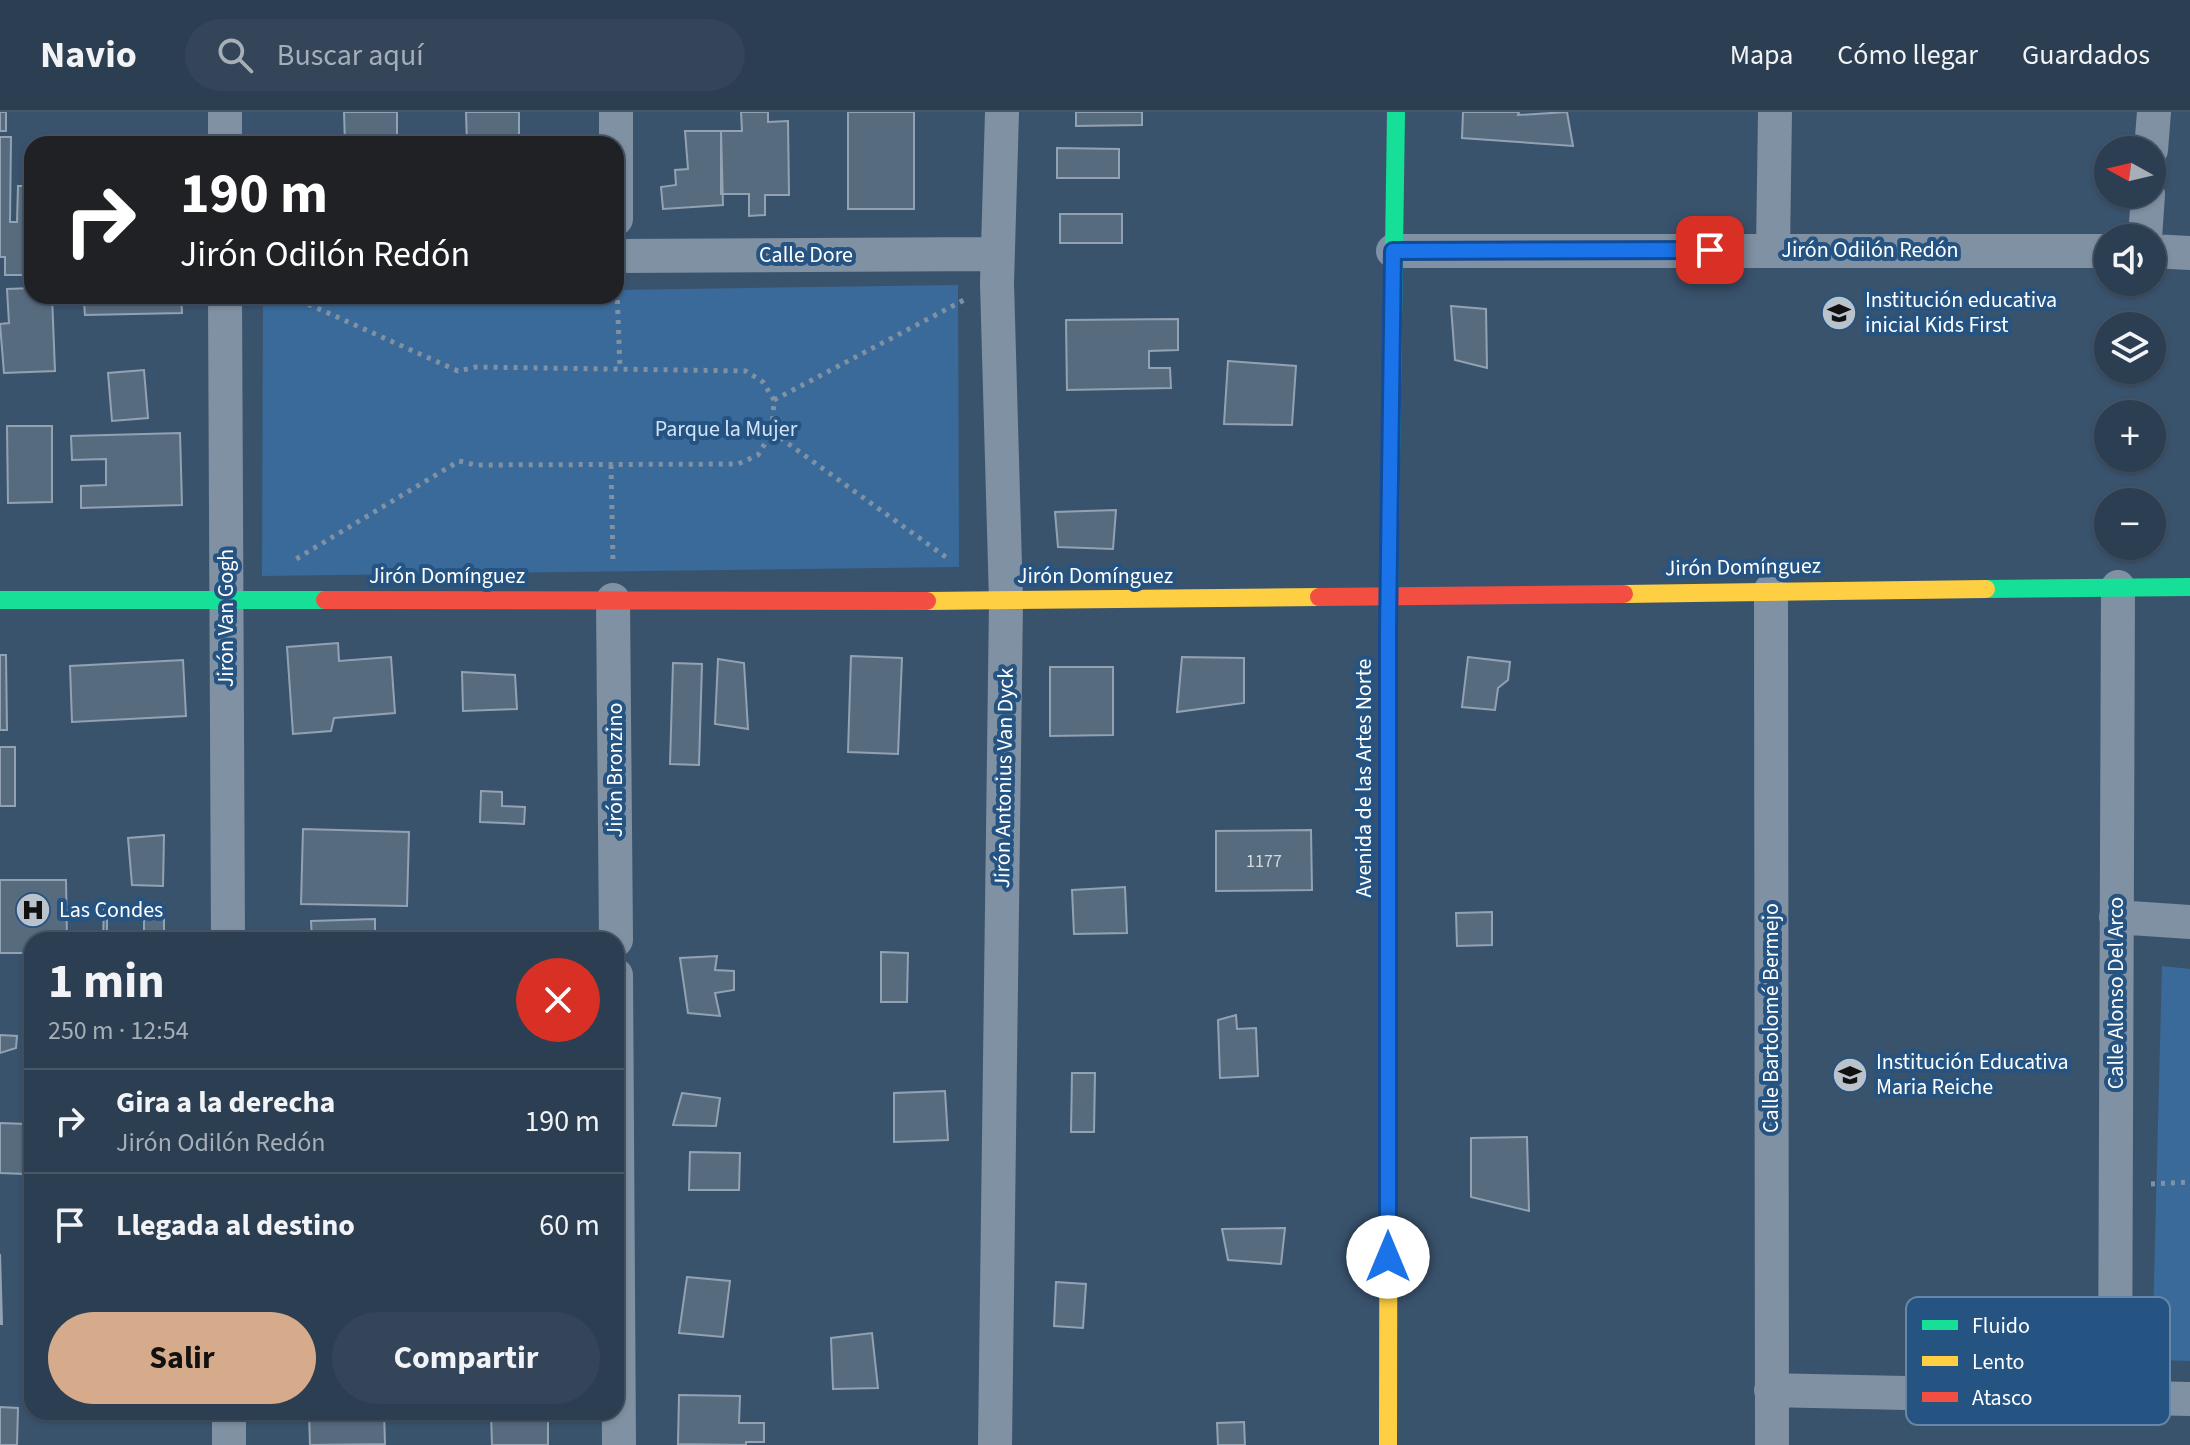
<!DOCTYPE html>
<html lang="es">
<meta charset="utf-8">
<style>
:root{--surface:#2c3e52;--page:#344559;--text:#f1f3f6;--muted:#a6aeb8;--line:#485769;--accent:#d6ab8b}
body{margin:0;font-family:"Source Sans 3",sans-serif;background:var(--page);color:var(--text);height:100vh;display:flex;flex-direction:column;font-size:30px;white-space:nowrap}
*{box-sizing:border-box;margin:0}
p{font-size:26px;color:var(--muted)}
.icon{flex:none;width:44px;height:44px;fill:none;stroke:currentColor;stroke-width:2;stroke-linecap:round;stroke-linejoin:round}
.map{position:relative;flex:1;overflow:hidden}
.sheet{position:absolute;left:24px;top:820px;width:600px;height:488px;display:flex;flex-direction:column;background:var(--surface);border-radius:24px;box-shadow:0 2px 6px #0004,0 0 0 2px var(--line)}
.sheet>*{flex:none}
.top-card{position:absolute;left:24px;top:24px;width:600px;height:168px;border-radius:24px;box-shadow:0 2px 6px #0004,0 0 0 2px var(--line);background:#202124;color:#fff;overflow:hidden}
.needle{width:52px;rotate:278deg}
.fabs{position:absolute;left:2094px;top:24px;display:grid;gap:16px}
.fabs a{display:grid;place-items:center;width:72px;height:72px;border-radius:50%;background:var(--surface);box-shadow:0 2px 6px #0004,0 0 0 2px var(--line);font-size:40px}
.pin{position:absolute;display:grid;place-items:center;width:68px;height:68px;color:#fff;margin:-34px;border-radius:16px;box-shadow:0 4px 12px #0006}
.me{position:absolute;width:88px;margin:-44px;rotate:0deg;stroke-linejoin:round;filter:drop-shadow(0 0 6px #0008)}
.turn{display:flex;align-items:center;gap:28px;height:168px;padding:0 24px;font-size:36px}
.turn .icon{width:104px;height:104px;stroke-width:2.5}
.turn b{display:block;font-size:56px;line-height:68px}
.round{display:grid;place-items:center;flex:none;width:84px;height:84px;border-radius:42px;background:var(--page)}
.overview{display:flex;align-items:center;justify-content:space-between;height:136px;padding:0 24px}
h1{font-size:48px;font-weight:700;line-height:60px}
.action{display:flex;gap:16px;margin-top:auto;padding:16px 24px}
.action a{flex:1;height:92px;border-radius:48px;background:var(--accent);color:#111;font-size:32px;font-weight:700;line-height:92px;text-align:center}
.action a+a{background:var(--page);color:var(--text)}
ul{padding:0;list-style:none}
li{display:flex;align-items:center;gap:24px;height:104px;padding:0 24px;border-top:2px solid var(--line)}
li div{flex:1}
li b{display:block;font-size:30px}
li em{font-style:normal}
header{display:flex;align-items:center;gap:48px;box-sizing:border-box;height:112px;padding:0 40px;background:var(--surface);border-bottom:2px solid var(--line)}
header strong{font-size:38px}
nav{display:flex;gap:44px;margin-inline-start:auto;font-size:28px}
.search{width:560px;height:72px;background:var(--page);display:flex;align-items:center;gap:20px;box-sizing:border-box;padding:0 28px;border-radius:44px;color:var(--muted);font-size:30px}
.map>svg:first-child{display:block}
</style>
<header>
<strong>Navio</strong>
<div class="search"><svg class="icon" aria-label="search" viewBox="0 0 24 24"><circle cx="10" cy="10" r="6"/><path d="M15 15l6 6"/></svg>Buscar aquí</div>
<nav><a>Mapa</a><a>Cómo llegar</a><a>Guardados</a></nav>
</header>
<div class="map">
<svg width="2190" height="1333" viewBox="0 0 2190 1333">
<rect width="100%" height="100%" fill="#3a536d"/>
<path fill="#396a99" d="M958,173L959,455L262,464L263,184H616V178Z
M2162,854L2190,857V1249L2152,1248Z"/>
<path fill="#576b7f" stroke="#93a2b2" stroke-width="2" d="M0,0H6V19H0Z
M344,0H397V32H345Z
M466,0H519V32H467Z
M741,0H768V10L788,9L789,83H765V103L749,104V82H721V19H742Z
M848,0H914V97H848Z
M1076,0H1142V13L1076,14Z
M1463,0H1519L1518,3L1567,0L1573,34L1462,26Z
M685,19H721L723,93L663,97L661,75L676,73L675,58L688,57Z
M0,25H11L10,110H17L18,74H32V163H5V145H0Z
M1057,36L1119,37V66H1057Z
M1060,102H1122V131H1060Z
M32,176V184H52L55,259L4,261L0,212L9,211L7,177Z
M112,184H181L182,201L85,203L84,191L112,190Z
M1451,194L1486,197L1487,256L1455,248Z
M1178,207V238L1149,239V256H1170L1171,276L1067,278L1066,208Z
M1228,249L1296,254L1292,313L1224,312Z
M144,258L148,306L112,309L108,261Z
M7,314H52V390L8,391Z
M180,321L182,393L81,396V374L106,373V347L72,348L71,324Z
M1116,398L1113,437L1058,435L1055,400Z
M338,531L339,549L391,545L395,601L334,606L331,619L293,622L287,535Z
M0,543H6L7,618H0Z
M851,544L902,546L898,642L848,640Z
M1182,545L1244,546V591L1177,600Z
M1468,545L1510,550L1508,568L1498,576L1495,598L1462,595Z
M718,547L744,551L748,617L715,612Z
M183,548L186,604L72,610L70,554Z
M673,551L702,552L699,653L670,652Z
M1050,555H1113V623L1050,624Z
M462,560L515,563L517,597L463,599Z
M0,635H15V694H0Z
M481,679L502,680V694L525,695L524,712L480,710Z
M303,717L409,720L407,794L301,792Z
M1311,718L1312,778L1216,779V719Z
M164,723L163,774L132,773L128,726Z
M0,768H66L67,828H32V841H0Z
M1125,775L1127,821L1074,822L1072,778Z
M164,793V828H144V802Z
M104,795H107V828H103Z
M1492,800V833L1457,834L1456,801Z
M375,807V824L423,823V828H312L311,809Z
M881,840L908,841L907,890H881Z
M717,844L715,858L734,859V878L715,881L720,904L688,901L680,846Z
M1236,903L1237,917L1256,916L1258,964L1220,966L1218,908Z
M0,923L17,924L16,936L0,941Z
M1072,961H1095L1094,1020H1071Z
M945,979L948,1028L894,1030V981Z
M682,981L720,986L716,1014L673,1013Z
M0,1011L26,1012L25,1062L0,1061Z
M1527,1025L1529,1099L1471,1085V1026Z
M690,1040L740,1041L739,1078H689Z
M1285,1116L1281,1152L1228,1148L1222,1117Z
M0,1142L2,1212H0Z
M687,1165L730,1169L723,1225L679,1221Z
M1056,1170L1086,1172L1083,1216L1054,1214Z
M872,1221L878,1276L833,1277L831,1226Z
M679,1283L740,1284L739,1311H764V1330H746V1333L678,1332Z
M0,1295L18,1296L17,1333H0Z
M309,1300H384L385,1332L310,1333Z
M491,1300H548V1333H492Z
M1244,1310L1245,1333H1218L1217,1311Z"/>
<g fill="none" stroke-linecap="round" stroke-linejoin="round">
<path stroke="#8091a3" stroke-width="5" stroke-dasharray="4 6" stroke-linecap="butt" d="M617,178L620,257
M290,184L458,259L476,255L746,259L763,270L774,288L772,320L758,343L738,352L475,353L459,349L296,447
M774,288L964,188
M772,320L950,448
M611,353L613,451
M2151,1072L2190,1070"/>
<path stroke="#8091a3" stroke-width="34" d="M225,0V32
M2151,38L2154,0
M616,107V0
M2145,126L2148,82
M1773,138L1775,0
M1393,139H2108
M2152,139L2190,141
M616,144L997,142
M225,184L228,828
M1771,478L1772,1333
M613,488L616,828
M2116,805L2190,810
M616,863L619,1333
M1771,1278L2190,1287
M2115,1287L2118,475
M229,1300V1333
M995,1333L1006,489L997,171L1002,0"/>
<path stroke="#16e098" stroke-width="18" d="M1986,477L2190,475
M0,488H325
M1389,759V486L1396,0"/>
<path stroke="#ffcf43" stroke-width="18" d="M1624,482L1986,477
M927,489L1319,485
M1388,1333L1389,759"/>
<path stroke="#f24e42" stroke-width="18" d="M1319,485L1624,482
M325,488L927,489"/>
</g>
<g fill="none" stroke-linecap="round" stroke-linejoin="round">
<g stroke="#114b97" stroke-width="20">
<path id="route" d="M1388,1145V518L1393,139L1710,138"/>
</g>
<use href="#route" stroke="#1a73e8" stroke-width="14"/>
</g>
<defs>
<g id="school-disc" transform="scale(1.8)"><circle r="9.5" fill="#bac3cc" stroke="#255382"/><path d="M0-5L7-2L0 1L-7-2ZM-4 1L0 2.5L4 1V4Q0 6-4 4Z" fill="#111"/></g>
<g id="hospital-disc" transform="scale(1.8)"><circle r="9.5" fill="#bac3cc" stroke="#255382"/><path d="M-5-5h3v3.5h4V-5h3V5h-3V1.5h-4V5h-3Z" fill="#111"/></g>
</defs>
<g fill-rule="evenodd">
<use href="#school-disc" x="1839" y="201"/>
<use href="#hospital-disc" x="33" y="798"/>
<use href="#school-disc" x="1850" y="963"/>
</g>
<g text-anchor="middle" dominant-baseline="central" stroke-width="8" stroke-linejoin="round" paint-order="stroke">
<g font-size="18" fill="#d5dadf">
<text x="1264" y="749">1177</text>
</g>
<g font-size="22" fill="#fff" stroke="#255382">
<text x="1870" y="138">Jirón Odilón Redón</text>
<text x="806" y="143">Calle Dore</text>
<text transform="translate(1743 455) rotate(-1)">Jirón Domínguez</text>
<text x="447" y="464">Jirón Domínguez</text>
<text x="1095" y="464">Jirón Domínguez</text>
<text transform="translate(226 506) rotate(-90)">Jirón Van Gogh</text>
<text transform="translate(615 658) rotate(-90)">Jirón Bronzino</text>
<text transform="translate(1004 666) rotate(-89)">Jirón Antonius Van Dyck</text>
<text transform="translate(1364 666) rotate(-90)">Avenida de las Artes Norte</text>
<text transform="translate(2116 881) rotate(-90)">Calle Alonso Del Arco</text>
<text transform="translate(1771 906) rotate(-90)">Calle Bartolomé Bermejo</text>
</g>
<g font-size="22" fill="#fff" stroke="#255382" text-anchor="start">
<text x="1865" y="188">Institución educativa<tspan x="1865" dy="25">inicial Kids First</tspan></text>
<text x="59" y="798">Las Condes</text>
<text x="1876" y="950">Institución Educativa<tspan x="1876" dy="25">Maria Reiche</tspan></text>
</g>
<g font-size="22" fill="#d0e3f6" stroke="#255382">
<text x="726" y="317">Parque la Mujer</text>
</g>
</g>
<rect x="1906" y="1185" width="264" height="128" rx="12" fill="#255382" stroke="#6687a8" stroke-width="2"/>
<rect x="1922" y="1208" width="36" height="10" fill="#16e098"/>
<rect x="1922" y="1244" width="36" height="10" fill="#ffcf43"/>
<rect x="1922" y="1280" width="36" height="10" fill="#f24e42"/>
<g font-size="22" fill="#fff">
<text x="1972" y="1221">Fluido</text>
<text x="1972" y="1257">Lento</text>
<text x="1972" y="1293">Atasco</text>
</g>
</svg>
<div class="fabs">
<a><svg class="needle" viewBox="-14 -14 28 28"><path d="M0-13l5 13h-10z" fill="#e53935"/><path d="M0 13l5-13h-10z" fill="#a6aeb8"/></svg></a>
<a><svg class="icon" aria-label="sound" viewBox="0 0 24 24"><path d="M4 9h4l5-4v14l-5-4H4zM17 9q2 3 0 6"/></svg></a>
<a><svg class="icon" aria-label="layers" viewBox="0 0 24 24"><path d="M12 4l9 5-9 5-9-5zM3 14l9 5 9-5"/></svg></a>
<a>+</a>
<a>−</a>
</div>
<div class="pin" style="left:1710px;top:138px;background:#d93025"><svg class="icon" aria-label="arrive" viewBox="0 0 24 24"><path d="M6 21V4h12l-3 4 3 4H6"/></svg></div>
<svg class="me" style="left:1388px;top:1145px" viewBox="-20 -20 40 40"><circle r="19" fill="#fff"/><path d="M0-13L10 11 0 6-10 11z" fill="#1a73e8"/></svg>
<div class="top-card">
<div class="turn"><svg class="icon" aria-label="right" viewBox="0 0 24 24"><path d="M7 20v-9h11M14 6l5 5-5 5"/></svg><div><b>190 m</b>Jirón Odilón Redón</div></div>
</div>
<section class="sheet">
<div class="overview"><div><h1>1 min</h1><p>250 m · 12:54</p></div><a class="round" style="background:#d93025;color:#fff"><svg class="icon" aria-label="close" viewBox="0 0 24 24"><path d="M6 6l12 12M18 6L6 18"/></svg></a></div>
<ul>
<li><svg class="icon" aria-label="right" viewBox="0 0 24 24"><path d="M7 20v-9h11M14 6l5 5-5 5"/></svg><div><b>Gira a la derecha</b><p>Jirón Odilón Redón</p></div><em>190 m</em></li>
<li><svg class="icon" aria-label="arrive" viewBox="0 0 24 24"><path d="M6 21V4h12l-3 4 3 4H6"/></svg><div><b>Llegada al destino</b></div><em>60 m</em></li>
</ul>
<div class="action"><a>Salir</a><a>Compartir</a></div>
</section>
</div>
